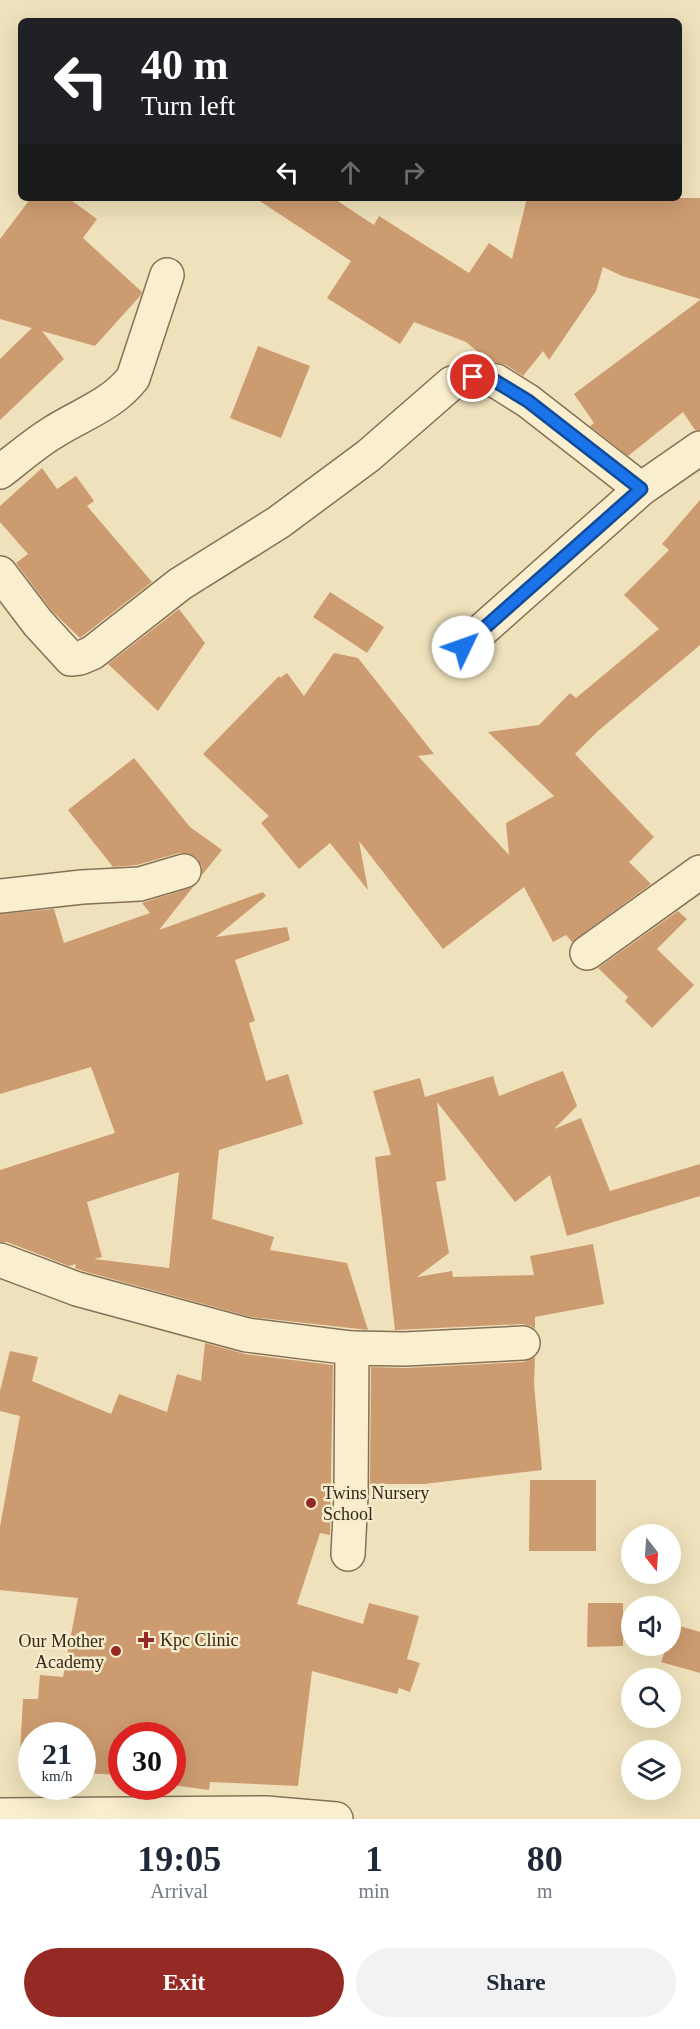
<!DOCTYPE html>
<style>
:root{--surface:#fff;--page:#f2f2f3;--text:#1f2937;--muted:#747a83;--accent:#952924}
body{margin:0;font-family:Georgia,serif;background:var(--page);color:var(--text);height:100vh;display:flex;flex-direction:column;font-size:22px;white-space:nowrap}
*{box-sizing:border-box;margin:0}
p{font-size:20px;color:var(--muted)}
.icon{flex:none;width:33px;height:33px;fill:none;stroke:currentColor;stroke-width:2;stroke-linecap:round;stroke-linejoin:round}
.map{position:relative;height:1819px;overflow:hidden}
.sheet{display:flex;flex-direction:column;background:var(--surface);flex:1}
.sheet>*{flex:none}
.top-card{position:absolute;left:18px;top:18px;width:664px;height:183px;border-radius:9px;box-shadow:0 6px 24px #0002;background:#202124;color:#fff;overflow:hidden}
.needle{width:39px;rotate:163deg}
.tools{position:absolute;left:621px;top:1524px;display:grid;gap:12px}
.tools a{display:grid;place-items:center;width:60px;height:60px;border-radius:50%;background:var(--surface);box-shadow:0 6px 24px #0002;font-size:30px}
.speed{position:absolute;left:18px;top:1722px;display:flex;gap:12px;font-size:30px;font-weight:700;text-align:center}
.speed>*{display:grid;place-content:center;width:78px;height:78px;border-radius:50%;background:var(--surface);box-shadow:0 6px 24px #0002;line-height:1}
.speed small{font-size:15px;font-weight:400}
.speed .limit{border:9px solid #d22;background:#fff;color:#111}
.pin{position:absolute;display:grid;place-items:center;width:51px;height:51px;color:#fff;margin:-26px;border:3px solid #fff;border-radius:50%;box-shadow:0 2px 6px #0007}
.me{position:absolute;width:66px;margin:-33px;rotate:48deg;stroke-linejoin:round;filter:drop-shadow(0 0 4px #0008)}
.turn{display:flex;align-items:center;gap:21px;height:126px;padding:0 24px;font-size:27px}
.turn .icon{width:78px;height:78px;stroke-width:2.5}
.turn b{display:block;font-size:42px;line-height:51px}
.lanes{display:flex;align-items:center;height:57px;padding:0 24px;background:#0003;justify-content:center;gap:30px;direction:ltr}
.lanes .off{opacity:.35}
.eta{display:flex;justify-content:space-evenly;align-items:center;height:102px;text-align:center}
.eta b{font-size:36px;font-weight:700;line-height:42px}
.primary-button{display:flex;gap:12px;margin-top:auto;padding:12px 24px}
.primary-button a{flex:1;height:69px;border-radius:36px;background:var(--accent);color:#fff;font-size:24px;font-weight:700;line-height:69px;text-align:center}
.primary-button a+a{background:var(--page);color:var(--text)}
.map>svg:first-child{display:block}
</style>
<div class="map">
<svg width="700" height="1819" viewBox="0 0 700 1819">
<rect width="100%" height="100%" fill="#eee1bb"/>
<path fill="#cd9b70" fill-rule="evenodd" d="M31,198H68L97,219L83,238L142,292L140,296L95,346L42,331L64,359L0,420V359L32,328L0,319V239Z
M255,198H333L374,225L379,216L469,273L489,243L512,259L527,198H700V299L622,276L603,267L596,291L549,360L543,351L523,376L506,365L489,361L466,342L414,322L400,344L327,298L351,261Z
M700,300V430H695L683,412L628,456L590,426L594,423L574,394Z
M258,346L310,366L281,438L230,418Z
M42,468L57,489L76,476L94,501L87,506L152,582L80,638L52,611L16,563L28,554L0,522V506Z
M700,500V645L598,731L575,754L654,837L629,862L651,884L572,942L566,935L553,942L524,887L443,949L359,841L368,890L330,843L299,869L261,823L269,816L203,754L279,676L280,678L287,673L304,696L334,653L358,658L434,754L418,756L509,855L506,823L554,796L488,732L539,725L570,693L576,698L659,629L624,595L669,550L662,544Z
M330,592L384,627L367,653L313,617Z
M179,609L205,643L158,711L108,664Z
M134,758L190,827L222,850L202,875V866L197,858L188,853H179L137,865L113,867L68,810Z
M193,887L159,930L263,892L266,896L216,937L287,927L290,940L235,960L255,1021L249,1023L266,1081L288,1074L303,1124L219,1150L212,1219L274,1237L270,1250L347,1263L368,1330L251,1317L83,1271L75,1268L76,1264L69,1266L7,1242H0V1170L115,1133L91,1067L0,1094V914L54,909L64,943L150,913L142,903ZM179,1172L169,1268L94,1259L102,1257L87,1202Z
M678,911L687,919L657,949L694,985L652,1028L625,1001L628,997L598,968Z
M563,1071L577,1106L554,1129L581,1118L610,1191L700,1164V1196L567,1236L550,1175L515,1202L437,1102L446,1180L436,1182L449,1253L417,1277L452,1271L453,1277L534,1275L530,1256L593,1244L604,1304L535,1317V1329L531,1326L522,1324L395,1330L375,1157L391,1155L373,1091L420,1078L425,1097L493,1076L499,1096Z
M205,1343L245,1354L333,1365L330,1535L320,1533L297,1604L363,1624L369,1603L419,1616L407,1659L420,1663L410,1692L399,1688L397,1694L312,1671L298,1786L210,1782L209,1790L172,1785V1736H122V1775L82,1773V1736H32V1771L19,1770L23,1699H38L40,1675L63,1677L78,1598L0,1590V1527L20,1416L0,1411V1391L10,1351L38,1357L32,1381L111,1414L119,1394L167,1412L177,1374L201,1381Z
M535,1357L534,1385L542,1470L424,1484H370L371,1367L406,1368L524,1362Z
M530,1480H596V1551H529Z
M588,1603H623V1646L587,1647Z
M673,1624L700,1632V1673L661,1662L667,1646H670V1633Z"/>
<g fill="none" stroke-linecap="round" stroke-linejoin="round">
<g stroke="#857155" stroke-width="36">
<path id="street" d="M0,472C17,459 34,444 52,433C80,415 112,405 133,378L167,275
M0,573L38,623L71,659L80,658L92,653L180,584L279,522L368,456L452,383L473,377L496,381L528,401L641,489
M463,647L641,489L700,448
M0,896L82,887L140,884L184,871
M587,953L700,872
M0,1260L77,1289L247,1335L352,1348L405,1349L523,1343
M348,1554L351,1496L352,1348
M0,1815L266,1813L336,1819"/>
</g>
<use href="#street" stroke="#f9eece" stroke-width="33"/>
</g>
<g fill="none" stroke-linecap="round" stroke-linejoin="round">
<g stroke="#114b97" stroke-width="15">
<path id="route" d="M463,647L641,489L528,401L495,381L473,377"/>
</g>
<use href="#route" stroke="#1a73e8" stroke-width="10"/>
</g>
<g fill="#952924" stroke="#f6ebcb" stroke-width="2">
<circle cx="311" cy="1503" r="6"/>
<path d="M143 1631h6v6h6v6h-6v6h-6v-6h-6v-6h6z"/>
<circle cx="116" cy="1651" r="6"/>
</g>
<g text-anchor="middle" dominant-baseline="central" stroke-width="5" stroke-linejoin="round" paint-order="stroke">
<g font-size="18" fill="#34281a" stroke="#f6ebcb" text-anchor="start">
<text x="323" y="1493">Twins Nursery<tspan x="323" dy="21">School</tspan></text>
<text x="160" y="1640">Kpc Clinic</text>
<text x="104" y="1641" text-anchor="end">Our Mother<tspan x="104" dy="21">Academy</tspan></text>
</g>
</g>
</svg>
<div class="tools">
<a><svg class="needle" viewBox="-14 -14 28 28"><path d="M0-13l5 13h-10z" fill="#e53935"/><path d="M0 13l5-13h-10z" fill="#747a83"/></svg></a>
<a><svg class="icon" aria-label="sound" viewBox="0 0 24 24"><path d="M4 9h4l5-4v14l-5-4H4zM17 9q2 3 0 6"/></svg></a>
<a><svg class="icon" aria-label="search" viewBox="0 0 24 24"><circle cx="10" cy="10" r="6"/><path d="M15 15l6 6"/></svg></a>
<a><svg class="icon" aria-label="layers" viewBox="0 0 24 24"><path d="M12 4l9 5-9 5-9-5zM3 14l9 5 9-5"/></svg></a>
</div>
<div class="speed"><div>21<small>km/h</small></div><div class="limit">30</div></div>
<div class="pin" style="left:473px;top:377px;background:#d93025"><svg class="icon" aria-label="arrive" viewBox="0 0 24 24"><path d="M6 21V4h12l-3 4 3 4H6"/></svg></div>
<svg class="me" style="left:463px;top:647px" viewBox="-20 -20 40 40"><circle r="19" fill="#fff"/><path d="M0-13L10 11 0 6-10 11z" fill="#1a73e8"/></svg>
<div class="top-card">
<div class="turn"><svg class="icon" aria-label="left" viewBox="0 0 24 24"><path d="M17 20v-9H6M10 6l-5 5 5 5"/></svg><div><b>40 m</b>Turn left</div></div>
<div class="lanes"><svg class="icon" aria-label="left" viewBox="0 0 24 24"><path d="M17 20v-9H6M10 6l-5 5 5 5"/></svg><svg class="icon off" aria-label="ahead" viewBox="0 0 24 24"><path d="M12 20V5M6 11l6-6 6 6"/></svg><svg class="icon off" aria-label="right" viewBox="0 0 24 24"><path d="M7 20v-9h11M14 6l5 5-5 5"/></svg></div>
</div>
</div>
<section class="sheet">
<div class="eta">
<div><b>19:05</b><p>Arrival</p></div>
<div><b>1</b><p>min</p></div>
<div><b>80</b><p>m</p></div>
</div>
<div class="primary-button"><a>Exit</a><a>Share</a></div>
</section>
